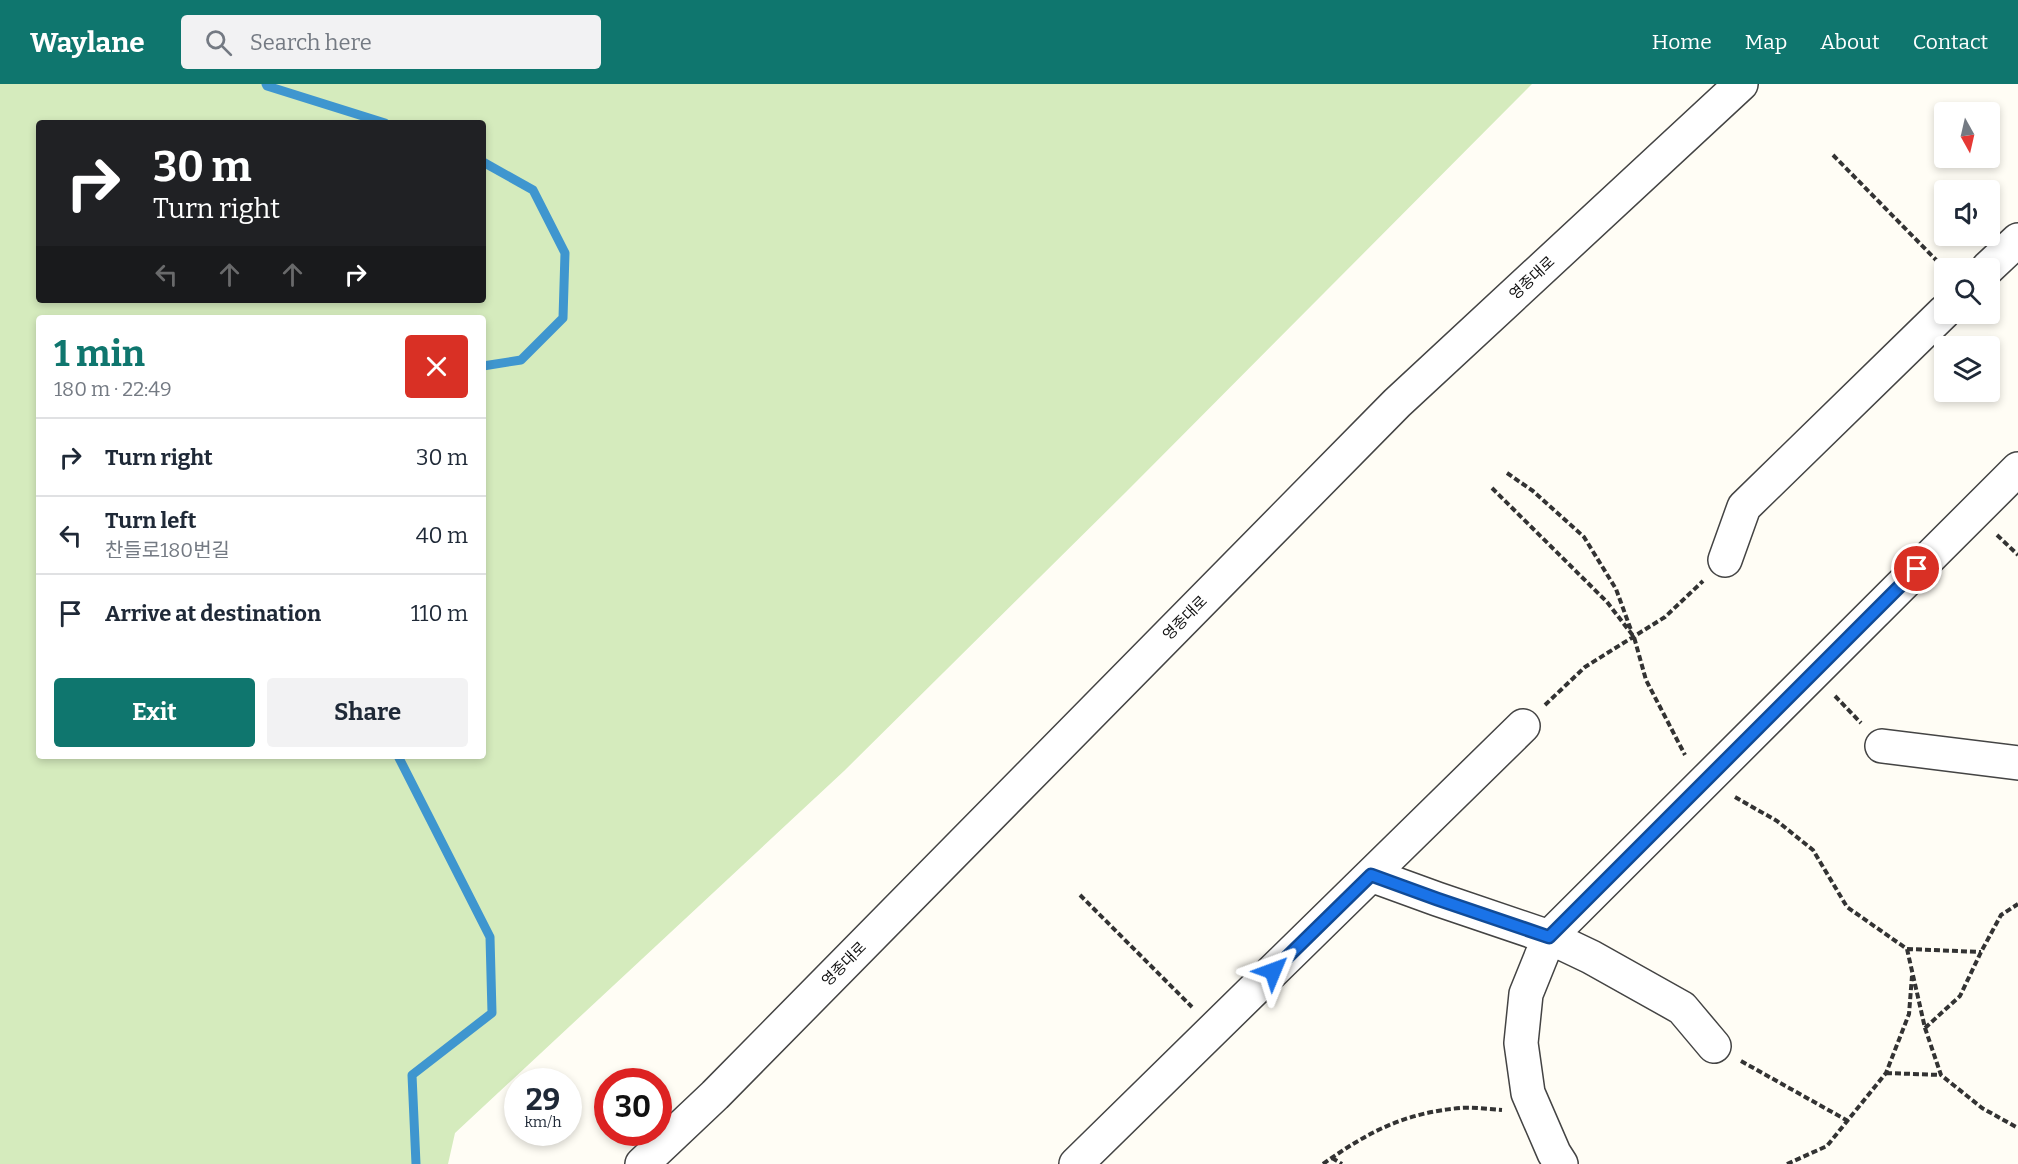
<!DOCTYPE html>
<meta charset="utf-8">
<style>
:root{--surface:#fff;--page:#f2f2f3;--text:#1f2937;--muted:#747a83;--line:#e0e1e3;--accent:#0f766e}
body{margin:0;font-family:Bitter,"Noto Sans KR",serif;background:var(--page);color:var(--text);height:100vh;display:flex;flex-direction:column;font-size:22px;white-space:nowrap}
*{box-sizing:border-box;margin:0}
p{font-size:20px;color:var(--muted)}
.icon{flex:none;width:33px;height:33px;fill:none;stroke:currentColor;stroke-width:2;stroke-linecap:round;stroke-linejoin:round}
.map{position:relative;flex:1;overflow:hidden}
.panel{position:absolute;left:36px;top:231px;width:450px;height:444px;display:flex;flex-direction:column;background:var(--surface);border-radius:6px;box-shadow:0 3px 9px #0003}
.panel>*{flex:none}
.banner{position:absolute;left:36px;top:36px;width:450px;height:183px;border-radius:6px;box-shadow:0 3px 9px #0003;background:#202124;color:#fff;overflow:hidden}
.needle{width:39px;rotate:172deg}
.controls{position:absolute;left:1934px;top:18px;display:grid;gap:12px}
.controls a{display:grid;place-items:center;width:66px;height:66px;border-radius:6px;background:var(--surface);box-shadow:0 3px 9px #0003;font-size:30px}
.speed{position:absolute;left:504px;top:984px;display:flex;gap:12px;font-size:30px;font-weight:700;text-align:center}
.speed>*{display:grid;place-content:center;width:78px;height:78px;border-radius:50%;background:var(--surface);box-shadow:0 3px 9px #0003;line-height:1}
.speed small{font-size:15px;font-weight:400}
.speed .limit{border:9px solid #d22;background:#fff;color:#111}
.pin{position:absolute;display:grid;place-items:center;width:51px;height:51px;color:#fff;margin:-26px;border:3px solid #fff;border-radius:50%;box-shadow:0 2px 6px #0007}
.me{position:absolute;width:66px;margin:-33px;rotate:46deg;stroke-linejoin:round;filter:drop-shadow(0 0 4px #0008)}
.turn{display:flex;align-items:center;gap:21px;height:126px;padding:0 18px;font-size:27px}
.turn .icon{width:78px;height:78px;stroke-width:2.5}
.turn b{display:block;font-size:42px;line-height:51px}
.lanes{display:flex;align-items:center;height:57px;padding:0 18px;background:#0003;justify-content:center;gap:30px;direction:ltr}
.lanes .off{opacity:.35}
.round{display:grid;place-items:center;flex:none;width:63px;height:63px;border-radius:6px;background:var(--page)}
.headline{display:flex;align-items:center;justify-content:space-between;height:102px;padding:0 18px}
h1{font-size:36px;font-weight:700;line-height:45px;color:var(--accent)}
.primary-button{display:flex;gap:12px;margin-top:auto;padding:12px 18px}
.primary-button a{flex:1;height:69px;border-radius:6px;background:var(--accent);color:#fff;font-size:24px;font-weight:700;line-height:69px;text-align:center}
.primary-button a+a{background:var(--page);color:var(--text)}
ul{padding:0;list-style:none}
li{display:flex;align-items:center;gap:18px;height:78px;padding:0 18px;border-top:2px solid var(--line)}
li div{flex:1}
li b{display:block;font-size:22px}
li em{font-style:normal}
header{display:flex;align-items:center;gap:36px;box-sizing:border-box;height:84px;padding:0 30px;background:var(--accent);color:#fff}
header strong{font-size:28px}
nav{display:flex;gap:33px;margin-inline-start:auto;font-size:21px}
.search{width:420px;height:54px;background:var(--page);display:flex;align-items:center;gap:15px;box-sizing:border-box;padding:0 21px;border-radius:6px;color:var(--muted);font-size:22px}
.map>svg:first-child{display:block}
</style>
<header>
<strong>Waylane</strong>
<div class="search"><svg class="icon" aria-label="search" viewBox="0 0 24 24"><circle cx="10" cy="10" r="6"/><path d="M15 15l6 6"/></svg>Search here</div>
<nav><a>Home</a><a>Map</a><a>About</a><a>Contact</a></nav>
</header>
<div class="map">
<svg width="2018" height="1080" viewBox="0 0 2018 1080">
<rect width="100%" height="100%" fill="#fffdf5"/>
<path fill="#d5ebbd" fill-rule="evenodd" d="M0,0H1532L1126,408L844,687L455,1049L448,1080H0ZM39,39H483V216H39ZM39,234H483V672H39Z"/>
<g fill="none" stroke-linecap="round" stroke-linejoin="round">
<path stroke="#3f96cf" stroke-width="9" d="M266,0L267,2L385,39
M483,78L533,106L565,169L563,234L521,276L483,282
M398,672L490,853L492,929L412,991L416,1080"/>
<g stroke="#444" stroke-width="36">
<path id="minor" d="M1988,184L2018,156
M1725,476L1744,423L1944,228
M1882,662L2018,679
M1371,791L1437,815L1549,853L1591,873L1682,924L1714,962
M642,1080L715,1011L1397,319L1741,0
M1076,1080L1523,642
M1561,1080L1554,1069L1528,1009L1521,959L1526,910L1549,853L2018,385"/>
</g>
<path stroke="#333" stroke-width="4" stroke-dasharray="6 3" stroke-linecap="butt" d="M1833,71L1944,184
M1507,389L1533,407L1584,453L1616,505L1631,546
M1492,404L1607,518L1634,553L1646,596L1685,671
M1997,451L2018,471
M1835,612L1861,639
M1545,621L1585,583L1665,533L1703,497
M1735,713L1777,737L1813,766L1847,823L1907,865L1925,944L1941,991L1982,1024L2018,1044
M1080,811L1192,923
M1907,865L1981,868
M1925,944L1960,912L1981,868L2001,831L2018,820
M1741,977L1848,1037
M1886,989L1941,991
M1332,1074L1342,1080
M1323,1080C1368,1048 1404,1029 1460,1024C1473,1023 1488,1025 1502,1026
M1787,1080L1827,1062L1886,989L1909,930L1912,892"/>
<use href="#minor" stroke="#fff" stroke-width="33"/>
</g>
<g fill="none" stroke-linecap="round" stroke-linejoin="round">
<g stroke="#114b97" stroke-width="15">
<path id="route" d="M1273,887L1371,791L1437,815L1549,853L1917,485"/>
</g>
<use href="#route" stroke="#1a73e8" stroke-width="10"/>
</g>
<g text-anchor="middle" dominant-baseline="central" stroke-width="6" stroke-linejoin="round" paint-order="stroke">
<g font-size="15" fill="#111" stroke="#fff">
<text transform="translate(1532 194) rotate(-43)">영종대로</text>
<text transform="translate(1185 534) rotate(-45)">영종대로</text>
<text transform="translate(844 880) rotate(-45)">영종대로</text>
</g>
</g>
</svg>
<div class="controls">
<a><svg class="needle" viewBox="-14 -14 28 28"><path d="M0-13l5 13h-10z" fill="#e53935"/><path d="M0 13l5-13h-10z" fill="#747a83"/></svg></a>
<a><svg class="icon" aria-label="sound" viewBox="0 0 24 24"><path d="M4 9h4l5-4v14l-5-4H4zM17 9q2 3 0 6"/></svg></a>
<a><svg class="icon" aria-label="search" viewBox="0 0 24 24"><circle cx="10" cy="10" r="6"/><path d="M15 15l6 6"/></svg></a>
<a><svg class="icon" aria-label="layers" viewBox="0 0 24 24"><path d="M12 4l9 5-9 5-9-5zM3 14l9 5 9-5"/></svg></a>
</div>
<div class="speed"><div>29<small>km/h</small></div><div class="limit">30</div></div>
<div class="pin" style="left:1917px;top:485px;background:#d93025"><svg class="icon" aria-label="arrive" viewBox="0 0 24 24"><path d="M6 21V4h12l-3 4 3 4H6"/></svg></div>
<svg class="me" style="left:1273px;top:887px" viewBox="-20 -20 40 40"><path d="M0-17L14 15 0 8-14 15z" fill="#1a73e8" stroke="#fff" stroke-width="4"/></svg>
<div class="banner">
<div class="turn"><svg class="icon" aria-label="right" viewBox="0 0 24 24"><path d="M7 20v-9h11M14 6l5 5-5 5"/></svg><div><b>30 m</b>Turn right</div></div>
<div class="lanes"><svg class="icon off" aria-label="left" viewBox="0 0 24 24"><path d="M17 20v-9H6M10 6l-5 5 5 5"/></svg><svg class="icon off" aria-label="ahead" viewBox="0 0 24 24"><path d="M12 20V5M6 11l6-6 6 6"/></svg><svg class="icon off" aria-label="ahead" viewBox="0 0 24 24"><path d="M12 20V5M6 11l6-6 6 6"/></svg><svg class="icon" aria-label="right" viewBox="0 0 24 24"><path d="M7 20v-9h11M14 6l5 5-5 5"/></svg></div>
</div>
<section class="panel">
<div class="headline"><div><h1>1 min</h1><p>180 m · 22:49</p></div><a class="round" style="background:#d93025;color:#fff"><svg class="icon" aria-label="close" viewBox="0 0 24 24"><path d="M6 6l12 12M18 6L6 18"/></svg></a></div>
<ul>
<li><svg class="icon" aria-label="right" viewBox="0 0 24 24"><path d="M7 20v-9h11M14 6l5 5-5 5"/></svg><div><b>Turn right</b></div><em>30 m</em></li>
<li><svg class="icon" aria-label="left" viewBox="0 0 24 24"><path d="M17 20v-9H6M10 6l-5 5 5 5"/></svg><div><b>Turn left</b><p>찬들로180번길</p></div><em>40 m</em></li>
<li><svg class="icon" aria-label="arrive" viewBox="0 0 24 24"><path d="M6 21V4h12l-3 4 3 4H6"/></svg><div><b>Arrive at destination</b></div><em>110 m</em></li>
</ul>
<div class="primary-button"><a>Exit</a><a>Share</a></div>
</section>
</div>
